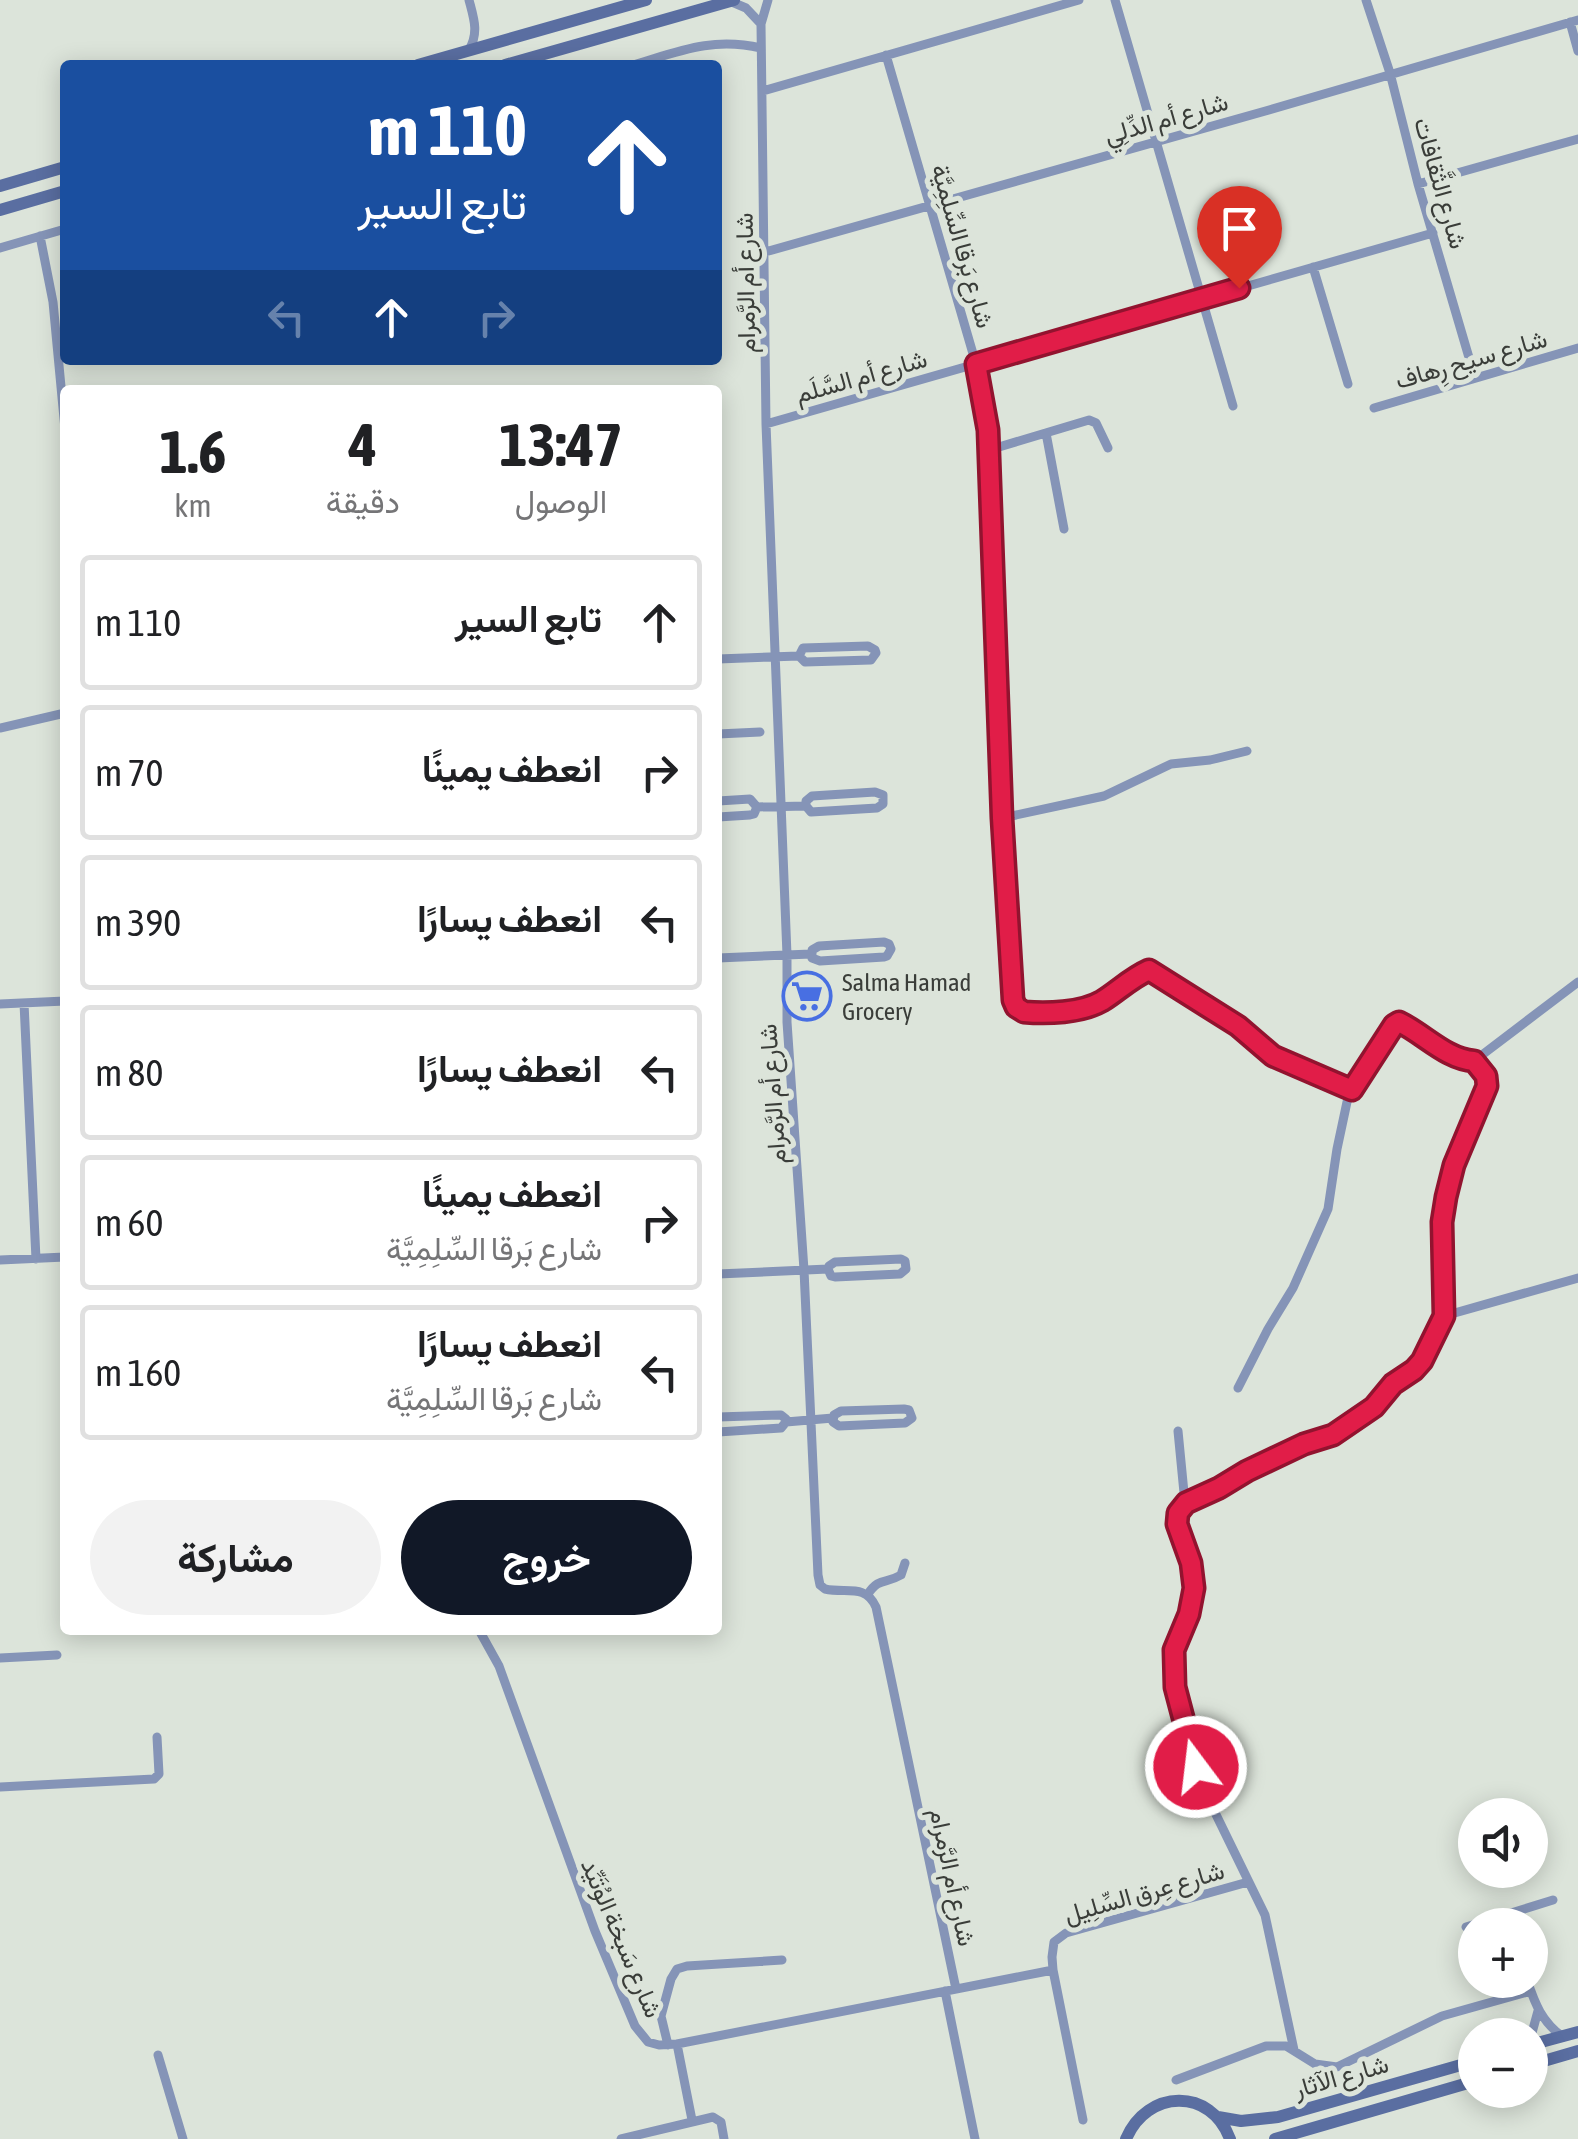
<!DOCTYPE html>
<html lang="ar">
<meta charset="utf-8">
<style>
:root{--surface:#fff;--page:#f2f2f2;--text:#202124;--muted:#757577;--line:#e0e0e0;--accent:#111827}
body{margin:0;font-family:"Asap Condensed",Vazirmatn,sans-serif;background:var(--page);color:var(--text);direction:rtl;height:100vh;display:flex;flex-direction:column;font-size:38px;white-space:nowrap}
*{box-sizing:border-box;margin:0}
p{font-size:32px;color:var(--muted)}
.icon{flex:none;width:55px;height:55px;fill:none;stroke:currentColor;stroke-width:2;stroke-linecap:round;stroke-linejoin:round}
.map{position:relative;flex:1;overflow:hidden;direction:ltr}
.side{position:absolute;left:60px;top:385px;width:662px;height:1250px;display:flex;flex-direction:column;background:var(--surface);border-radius:10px;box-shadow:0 5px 25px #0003;direction:rtl}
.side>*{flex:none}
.guide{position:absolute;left:60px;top:60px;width:662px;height:305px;border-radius:10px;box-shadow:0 5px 25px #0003;direction:rtl;background:#1a4fa0;color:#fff;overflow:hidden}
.controls{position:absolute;left:1458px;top:1798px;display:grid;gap:20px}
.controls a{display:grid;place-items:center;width:90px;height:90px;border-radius:50%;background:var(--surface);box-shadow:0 5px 25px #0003;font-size:50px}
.pin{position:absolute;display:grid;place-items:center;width:85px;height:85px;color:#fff;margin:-102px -42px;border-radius:50% 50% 50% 0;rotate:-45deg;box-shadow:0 0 10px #0007}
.pin .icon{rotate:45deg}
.me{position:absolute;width:110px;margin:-55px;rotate:345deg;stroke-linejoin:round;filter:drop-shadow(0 0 8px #0008)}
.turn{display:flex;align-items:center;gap:35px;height:210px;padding:0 30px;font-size:45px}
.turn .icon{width:130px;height:130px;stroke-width:2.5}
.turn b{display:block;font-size:70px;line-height:85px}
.lanes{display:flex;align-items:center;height:95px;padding:0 30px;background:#0003;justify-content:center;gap:50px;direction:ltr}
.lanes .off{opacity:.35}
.eta{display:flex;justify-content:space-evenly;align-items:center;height:170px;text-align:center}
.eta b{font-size:60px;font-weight:700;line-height:70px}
.action{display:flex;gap:20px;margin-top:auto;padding:20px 30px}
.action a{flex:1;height:115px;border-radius:60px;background:var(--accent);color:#fff;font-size:40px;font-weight:700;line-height:115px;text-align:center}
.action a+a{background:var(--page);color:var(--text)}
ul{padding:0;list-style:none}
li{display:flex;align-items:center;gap:30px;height:135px;margin:0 20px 15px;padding:0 10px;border:5px solid var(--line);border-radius:10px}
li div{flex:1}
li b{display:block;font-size:38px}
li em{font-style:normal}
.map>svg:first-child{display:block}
</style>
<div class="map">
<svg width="1578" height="2139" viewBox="0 0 1578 2139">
<rect width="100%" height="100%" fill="#dce4da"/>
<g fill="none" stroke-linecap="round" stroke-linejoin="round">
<path stroke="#8594b7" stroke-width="9" d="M768,0L761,24L766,424L787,955V1022L804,1270L818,1575L820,1585L825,1589C846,1594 865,1583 876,1607L956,1989
M1115,0L1233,406
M1366,0L1390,73L1418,184L1475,378
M732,2L746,8L761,24
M1570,22L1578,51
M469,50C479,32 474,19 469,0
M886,55L976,364L987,418L1002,818L1013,1000L1016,1007L1024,1012C1048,1014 1081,1013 1102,1001C1118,991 1131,977 1149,971L1238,1026L1273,1056L1352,1090
M633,65C680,51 712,37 761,48
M763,91L1079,0
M1418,184L1578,139
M40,236L53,302L65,429
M0,248L65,229
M765,252L1269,110L1578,20
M1313,267L1348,384
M1374,408L1578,348
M766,424L1433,233
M1046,433L1064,529
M989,450L1089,420L1096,423L1108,448
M868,646L875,650L876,653L871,660L805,662L799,656L803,648Z
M718,659L799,656
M0,728L65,713
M718,734L760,732
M875,792L883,795V804L877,808L811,812L806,806V801L812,796Z
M718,801L750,799L757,807L754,814L750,815L718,817
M757,807L806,806
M1002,818L1104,796L1171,764L1210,760L1247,751
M884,942L889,944L891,949L887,956L884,957L820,961L812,958V950L819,946Z
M718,958L811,954
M24,1003L36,1259
M0,1004L65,1001
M1474,1061L1578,982
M901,1259L905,1261L906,1269L900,1274L835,1277L831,1276L828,1269L829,1266L835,1262Z
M0,1260L65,1257
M718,1274L828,1269
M1238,1388L1268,1329L1293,1288L1328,1209L1337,1149L1347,1102L1352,1090L1394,1025L1399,1022C1425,1034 1445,1059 1474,1061L1486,1076L1487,1087L1455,1165L1446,1197L1442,1222L1444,1316
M904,1409L909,1410L912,1418L905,1423L839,1426L833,1422L834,1415L841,1411Z
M718,1417L781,1415L786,1419V1422L781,1428L718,1432
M786,1422L833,1418
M1178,1431L1185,1503L1178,1513L1177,1524L1191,1563L1194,1588L1189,1614L1174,1649L1175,1687L1196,1767L1205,1792L1265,1915L1294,2050
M1185,1503L1219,1489L1229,1480L1286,1452L1311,1442L1329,1438L1375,1407L1393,1384L1413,1370L1422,1361L1444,1316L1578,1278
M868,1594C879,1577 886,1584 901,1575L905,1563
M479,1630L499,1666L595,1931L635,2026L648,2042L659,2045L677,2044L1053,1970
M0,1658L57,1655
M0,1787L154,1779L159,1774L157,1737
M1466,1927L1553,1900
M1527,1980C1535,2004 1542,2022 1563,2037
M945,1991L975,2139
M1530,2040L1538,2011
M677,2044L692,2120
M668,2045L661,2016L671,1979L677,1969L687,1966L782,1960
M158,2055L183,2139
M1176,2080L1266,2046H1286L1315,2064L1337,2067L1442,2016L1531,1991
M1083,2120L1053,1970L1052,1957L1054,1942L1066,1933L1248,1882
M621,2139L713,2117L721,2122L724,2139"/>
<path stroke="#5a6ea1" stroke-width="12" d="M418,65L646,0
M505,65L734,0
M0,186L65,167
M0,210L65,191
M1530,2045L1578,2032
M1530,2065L1578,2051
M1218,2117L1241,2121L1278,2117L1475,2061
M1126,2139C1147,2089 1211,2087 1230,2139
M1275,2139L1475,2081"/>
</g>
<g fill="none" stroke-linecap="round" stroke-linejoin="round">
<g stroke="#92132f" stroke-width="25">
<path id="route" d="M1196,1767L1175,1687L1174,1650L1189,1614L1194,1588L1191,1563L1177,1524L1178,1513L1186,1503L1219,1488L1247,1471L1304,1444L1333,1435L1374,1407L1393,1384L1414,1370L1422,1361L1444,1316L1442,1222L1446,1197L1454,1165L1487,1086L1486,1076L1474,1061C1446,1059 1424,1034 1399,1022L1394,1025L1352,1090L1273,1056L1238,1026L1149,970C1131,978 1118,991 1102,1001C1081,1013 1047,1014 1024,1012L1016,1007L1013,1000L1002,818L988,430L976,364L1239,288"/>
</g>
<use href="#route" stroke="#e11d48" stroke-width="18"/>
</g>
<defs>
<g id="supermarket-ring" transform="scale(2.5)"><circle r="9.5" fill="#dce4da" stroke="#486fe2" stroke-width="1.5"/><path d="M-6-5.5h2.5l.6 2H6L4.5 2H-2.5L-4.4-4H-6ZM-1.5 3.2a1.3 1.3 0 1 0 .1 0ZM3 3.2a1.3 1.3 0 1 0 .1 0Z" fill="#486fe2"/></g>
</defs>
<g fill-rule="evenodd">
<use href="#supermarket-ring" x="807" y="996"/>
</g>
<g text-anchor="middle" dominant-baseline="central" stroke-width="10" stroke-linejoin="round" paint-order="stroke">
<g font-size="25" fill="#3a3d39" stroke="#dce4da">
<text transform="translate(1166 118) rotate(-16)">شارع أم الدِّلِي</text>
<text transform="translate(1441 183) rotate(74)">شارع الثَّقافات</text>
<text transform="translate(963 246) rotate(74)">شارع بَرقا السِّلِمِيَّة</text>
<text transform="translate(745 283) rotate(-91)">شارع أم الرَّمرام</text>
<text transform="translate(1471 359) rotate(-16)">شارع سيح رِهاف</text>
<text transform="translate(861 376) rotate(-16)">شارع أم السَّلَم</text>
<text transform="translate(772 1094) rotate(-94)">شارع أم الرَّمرام</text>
<text transform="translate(953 1877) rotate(78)">شارع أم الرَّمرام</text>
<text transform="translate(1144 1892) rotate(-16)">شارع عِرق السِّلِيل</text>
<text transform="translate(622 1938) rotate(67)">شارع سَبخة الوُتَيِّد</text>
<text transform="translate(1341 2076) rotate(-16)">شارع الآثار</text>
</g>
<g font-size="25" fill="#3a3d39" stroke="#dce4da" text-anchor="start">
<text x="842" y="982">Salma Hamad<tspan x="842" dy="29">Grocery</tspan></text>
</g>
</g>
</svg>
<div class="controls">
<a><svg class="icon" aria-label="sound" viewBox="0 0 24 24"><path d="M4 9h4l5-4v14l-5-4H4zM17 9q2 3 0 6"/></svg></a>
<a>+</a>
<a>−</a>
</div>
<div class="pin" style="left:1239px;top:288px;background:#d93025"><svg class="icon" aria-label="arrive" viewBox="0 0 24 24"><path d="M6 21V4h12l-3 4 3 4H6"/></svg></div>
<svg class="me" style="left:1196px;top:1767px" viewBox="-20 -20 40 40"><circle r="17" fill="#e11d48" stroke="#fff" stroke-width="3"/><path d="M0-11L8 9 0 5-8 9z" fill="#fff"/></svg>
<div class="guide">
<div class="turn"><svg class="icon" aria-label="ahead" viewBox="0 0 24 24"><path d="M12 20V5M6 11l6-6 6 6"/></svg><div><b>110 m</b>تابع السير</div></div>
<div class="lanes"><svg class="icon off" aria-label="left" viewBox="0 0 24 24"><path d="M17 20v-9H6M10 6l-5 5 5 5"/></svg><svg class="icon" aria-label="ahead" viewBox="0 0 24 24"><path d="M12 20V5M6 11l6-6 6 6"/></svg><svg class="icon off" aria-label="right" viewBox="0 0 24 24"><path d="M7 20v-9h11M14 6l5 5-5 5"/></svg></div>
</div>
<section class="side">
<div class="eta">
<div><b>13:47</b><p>الوصول</p></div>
<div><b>4</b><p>دقيقة</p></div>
<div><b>1.6</b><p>km</p></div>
</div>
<ul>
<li><svg class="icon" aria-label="ahead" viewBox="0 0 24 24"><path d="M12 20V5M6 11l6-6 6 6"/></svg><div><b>تابع السير</b></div><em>110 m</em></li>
<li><svg class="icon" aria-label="right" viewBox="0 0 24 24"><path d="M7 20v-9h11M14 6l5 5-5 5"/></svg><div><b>انعطف يمينًا</b></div><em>70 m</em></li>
<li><svg class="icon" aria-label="left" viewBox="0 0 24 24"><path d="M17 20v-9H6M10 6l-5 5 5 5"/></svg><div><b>انعطف يسارًا</b></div><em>390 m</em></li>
<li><svg class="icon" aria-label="left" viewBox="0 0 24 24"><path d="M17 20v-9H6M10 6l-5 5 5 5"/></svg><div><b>انعطف يسارًا</b></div><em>80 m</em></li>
<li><svg class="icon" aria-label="right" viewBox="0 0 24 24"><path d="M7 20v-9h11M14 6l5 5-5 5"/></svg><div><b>انعطف يمينًا</b><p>شارع بَرقا السِّلِمِيَّة</p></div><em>60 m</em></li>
<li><svg class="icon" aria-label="left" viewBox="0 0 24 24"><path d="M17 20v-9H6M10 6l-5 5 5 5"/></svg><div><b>انعطف يسارًا</b><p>شارع بَرقا السِّلِمِيَّة</p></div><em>160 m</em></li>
</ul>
<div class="action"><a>خروج</a><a>مشاركة</a></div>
</section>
</div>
